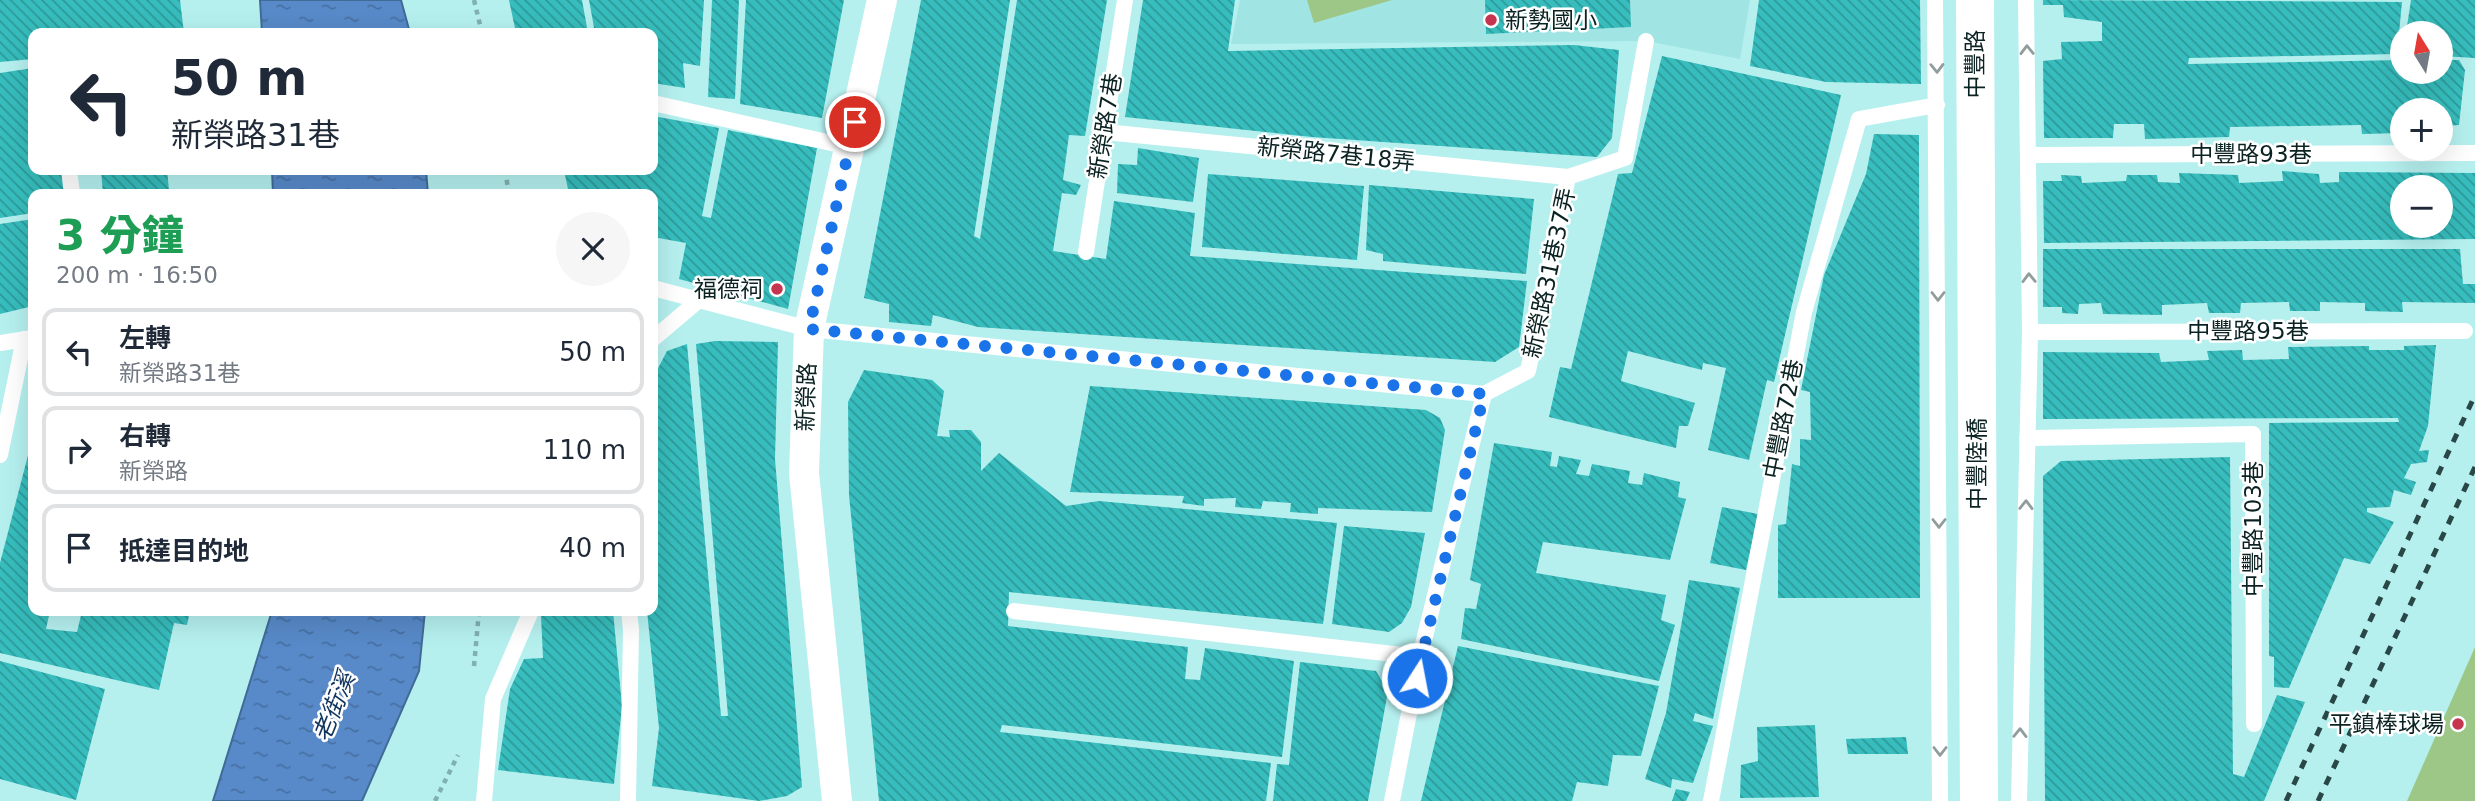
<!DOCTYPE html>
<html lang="zh-TW">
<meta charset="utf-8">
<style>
:root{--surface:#fff;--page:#f6f6f7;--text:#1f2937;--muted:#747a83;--line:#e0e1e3}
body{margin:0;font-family:"DejaVu Sans","Noto Sans TC",sans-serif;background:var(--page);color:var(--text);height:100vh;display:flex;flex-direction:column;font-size:26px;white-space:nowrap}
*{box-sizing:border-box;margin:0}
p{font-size:23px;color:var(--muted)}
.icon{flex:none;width:38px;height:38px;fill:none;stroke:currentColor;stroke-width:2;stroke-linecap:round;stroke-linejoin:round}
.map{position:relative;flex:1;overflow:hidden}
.sheet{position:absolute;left:28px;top:189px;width:630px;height:427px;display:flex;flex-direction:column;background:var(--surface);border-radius:14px;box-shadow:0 7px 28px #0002}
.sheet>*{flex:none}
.hud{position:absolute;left:28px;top:28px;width:630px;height:147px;border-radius:14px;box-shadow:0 7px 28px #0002;background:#fff;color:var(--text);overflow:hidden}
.needle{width:46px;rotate:349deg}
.controls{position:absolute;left:2390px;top:21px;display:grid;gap:14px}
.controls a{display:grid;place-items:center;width:63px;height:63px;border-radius:50%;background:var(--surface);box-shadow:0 7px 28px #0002;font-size:35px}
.pin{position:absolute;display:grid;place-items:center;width:60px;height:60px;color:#fff;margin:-30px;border:4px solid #fff;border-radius:50%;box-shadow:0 2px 7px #0007}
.me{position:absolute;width:77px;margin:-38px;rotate:11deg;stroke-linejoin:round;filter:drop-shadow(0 0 5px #0008)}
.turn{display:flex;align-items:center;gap:24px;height:147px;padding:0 28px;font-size:32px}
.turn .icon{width:91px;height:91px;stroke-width:2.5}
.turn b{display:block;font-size:49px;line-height:60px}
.round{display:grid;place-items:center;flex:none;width:74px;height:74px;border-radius:37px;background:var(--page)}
.head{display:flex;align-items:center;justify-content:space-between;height:119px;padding:0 28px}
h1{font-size:42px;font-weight:800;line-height:52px;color:#1e9e55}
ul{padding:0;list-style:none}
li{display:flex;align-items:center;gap:21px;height:88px;margin:0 14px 10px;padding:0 14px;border:4px solid var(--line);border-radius:14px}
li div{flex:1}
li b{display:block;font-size:26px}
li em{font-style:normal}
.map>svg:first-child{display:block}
</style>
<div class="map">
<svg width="2475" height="801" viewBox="0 0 2475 801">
<defs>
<pattern id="water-ripples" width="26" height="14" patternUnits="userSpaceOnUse" patternTransform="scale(1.75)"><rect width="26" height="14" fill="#588ac9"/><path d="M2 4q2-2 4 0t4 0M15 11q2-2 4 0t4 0" fill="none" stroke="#4770a3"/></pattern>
<pattern id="building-back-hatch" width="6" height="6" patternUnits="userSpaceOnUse" patternTransform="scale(1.75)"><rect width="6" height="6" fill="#37bdbd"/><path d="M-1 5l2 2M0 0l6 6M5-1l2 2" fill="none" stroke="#2d9999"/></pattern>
</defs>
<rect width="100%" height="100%" fill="#b5f0ef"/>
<path fill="#a0e4e4" d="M1240,0H1750L1740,59L1646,41L1231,44Z"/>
<path fill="#9dc787" d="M1307,0H1392L1314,23Z
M2475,647V801H2407Z"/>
<path fill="url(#water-ripples)" stroke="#416b97" stroke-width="2" d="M260,0H401L410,33H262Z
M272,170H426L428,194H273Z
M272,611H425L419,671L362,801H213Z"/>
<path fill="url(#building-back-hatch)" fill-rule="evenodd" d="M0,0H180L184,33H33V59L0,62Z
M509,0H582L588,33H516Z
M589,0H704L700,66L683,63L685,88L653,83V33H595Z
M712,0H739L735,99L708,97Z
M746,0H844L822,118L740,104Z
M921,0H1010L974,236L980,239L1017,0H1107L1085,136L1069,135L1063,180L1081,185L1076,195L1062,193L1053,251L1106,259L1114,201L1195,213L1190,256L1527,281L1519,347L1495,362L978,327L933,315L931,326L889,322V304L864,298Z
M1143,0H1235L1228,51L1574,45L1619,50L1612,138L1597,157L1312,137L1125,117Z
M1485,0H1630L1631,27L1486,34Z
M1759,0H1920L1921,84L1826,82L1750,66Z
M2043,0L2402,2L2397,54L2189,58L2188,64L2403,60V72H2441V60H2459L2465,70L2459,125L2445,126V132L2441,133V110H2403V133L2362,134L2361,125L2230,127L2229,137L2145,139L2144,124H2114L2113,138H2044L2043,61L2062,59L2061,42L2102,41V22L2064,17L2063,5H2043Z
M2411,0H2475V58L2441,56V33H2406Z
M1662,56L1841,95L1774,382L1767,380L1749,460L1708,450L1726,368L1703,363L1702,370L1628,351L1621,381L1695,403L1688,426H1679L1676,448L1549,417L1560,367L1571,369L1618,174L1632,173Z
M33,68V170H63L67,194H33V213L0,218V73Z
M653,116L719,128L702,216L711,218L728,130L817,148L788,309L679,279L686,243L653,237V194H569L564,170H653Z
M1874,134L1919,135L1920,598H1778V525L1786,524L1792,464L1800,466V439L1811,440L1810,392L1801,390L1824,275L1866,174Z
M1138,148L1199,158L1193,202L1117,193L1118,164L1137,165Z
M101,170H167L169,190L188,189L189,194H103Z
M2282,171L2319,174L2320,183L2339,182V172L2475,173V239L2044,243L2043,181H2062L2061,175L2081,176L2082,183L2126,181L2127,175H2157L2158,182L2180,183L2179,173L2238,175L2239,183L2283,181ZM2403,187H2441V226H2403Z
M1208,174L1364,186L1357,260L1202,247Z
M1369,185L1534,199L1526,274L1383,261V254L1366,250Z
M33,219V306L0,314V224Z
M2043,249H2460L2463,284H2475V303L2402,302L2403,312L2365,311V303L2320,302V311H2290L2289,302L2241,303L2240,313H2209L2207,303L2162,305V315L2103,314L2101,303L2079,304L2078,314L2062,313V307H2043Z
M715,341L778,342L775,459L802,787L787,796L759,801L652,786L659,728L647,611H653V378L667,351L687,344L721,716H728L696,344Z
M2436,345L2428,426L2419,451L2429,450L2427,462L2411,464L2404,478L2416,482L2411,495L2394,490L2390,507L2367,508V512L2394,522L2370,564L2344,558L2289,688L2274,687V657L2269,656V423L2399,422L2398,418L2043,419V352L2159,353L2161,362L2209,360L2207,351L2242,350L2243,360L2289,359L2288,347L2369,346V350H2404V346Z
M864,370L932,380L944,391L937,436L950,437L949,430H971L981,442V471L999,453L1066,506L1099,501L1337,523L1323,624L1009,592L1008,626L1188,647L1185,679L1200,680L1205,648L1294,661L1282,757L1002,725L1000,732L1271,763L1266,801H879L849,495L848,402Z
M1090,386L1426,410L1440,418L1445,430L1432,512L1318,508V514L1290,512L1291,503L1263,501L1261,509L1235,507L1236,498L1204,499V506L1182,503L1184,496L1070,492Z
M32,440L33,611H50L46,629L77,632L82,611H190L187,625L174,623L159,690L0,653V563Z
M1494,443L1552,452L1550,466L1557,467L1559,456L1581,460L1576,474L1589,476L1592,464L1630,471L1628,483L1642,485L1644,473L1680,482L1678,497L1686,499L1670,560L1543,542L1536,573L1666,595L1661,620L1675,625L1659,681L1461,639L1465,608L1476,609L1481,584L1470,580Z
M2230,457L2233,774L2244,777L2277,695L2305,702L2264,801H2045L2043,476L2061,461Z
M1722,507L1758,514L1746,570L1710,563Z
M1344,526L1425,533L1411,607L1402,623L1389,632L1332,624Z
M1689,580L1740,588L1713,719L1695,713L1693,721L1713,726L1693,783L1672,779L1671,788L1645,779L1666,713Z
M551,611H613L622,706L614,784L498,770L510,689L524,659L543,658L541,616H550Z
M1458,646L1659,686L1641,756L1613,755L1608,786L1577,782L1572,801H1421Z
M0,661L105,689L76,800L0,779Z
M1300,662L1376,671L1388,691L1368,801H1273L1277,764L1289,765Z
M1815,725L1819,797L1740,798L1741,765L1758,761L1757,727Z
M1906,737L1908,754H1848L1846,739Z
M1676,789L1690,792L1686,801H1672Z"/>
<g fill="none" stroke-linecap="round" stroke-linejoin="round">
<path stroke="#80b0af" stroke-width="4.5" stroke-dasharray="5 5" stroke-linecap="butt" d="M474,0L482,33
M505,170L509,194
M474,666L479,611
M435,801L458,755"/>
<path stroke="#fff" stroke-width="16" d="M1935,0L1940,801
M653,103L849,147
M1104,132L1568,177
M2028,155L2475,153
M69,170L72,194
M1086,252L1125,0
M653,288L809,329L1484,394
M2030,332L2465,331
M653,339L699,300
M0,343L32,338
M1484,394L1528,371L1568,177L1625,158L1646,41
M2027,438L2253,434L2254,724
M0,455L24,339
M1014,611L1420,657
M484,801L493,699L531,611
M628,801L631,630L629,611
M1392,801L1420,657L1484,394
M1711,801L1804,312L1859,119L1937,105
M2019,801L2030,332L2026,0"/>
<path stroke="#fff" stroke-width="30" d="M837,801L804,473L809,329L882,0"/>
<path stroke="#fff" stroke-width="38" d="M1975,0L1979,801"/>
<path stroke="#294746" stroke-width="5" stroke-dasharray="9 9" stroke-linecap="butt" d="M2286,801L2475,395
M2318,801L2475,467"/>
</g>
<defs><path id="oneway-chevron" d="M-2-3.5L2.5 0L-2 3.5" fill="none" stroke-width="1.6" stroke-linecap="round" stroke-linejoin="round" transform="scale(1.75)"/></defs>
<g stroke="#919c9c">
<use href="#oneway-chevron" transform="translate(2027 50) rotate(-91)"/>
<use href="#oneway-chevron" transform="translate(1937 68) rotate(89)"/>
<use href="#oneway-chevron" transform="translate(2029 278) rotate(-91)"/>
<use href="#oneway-chevron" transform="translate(1938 296) rotate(90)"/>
<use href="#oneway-chevron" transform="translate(2026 505) rotate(-89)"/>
<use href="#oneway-chevron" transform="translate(1939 523) rotate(90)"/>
<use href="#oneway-chevron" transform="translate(2020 733) rotate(-89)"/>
<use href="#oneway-chevron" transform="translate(1940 751) rotate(90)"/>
</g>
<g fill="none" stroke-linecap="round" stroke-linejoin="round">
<path stroke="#1a73e8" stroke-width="12" stroke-dasharray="0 21.6" d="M855,122L809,329L1484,394L1417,678"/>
</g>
<g fill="#c5354f" stroke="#fff" stroke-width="2.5">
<circle cx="1491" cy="20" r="7"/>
<circle cx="777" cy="289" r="7"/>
<circle cx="2458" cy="724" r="7"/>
</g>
<g text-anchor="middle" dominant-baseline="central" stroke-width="5" stroke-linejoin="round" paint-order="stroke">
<g font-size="23" fill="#0b2222" stroke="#fff" text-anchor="end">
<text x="1505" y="20" text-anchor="start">新勢國小</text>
<text x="763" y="289">福德祠</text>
<text x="2444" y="724">平鎮棒球場</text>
</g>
<g font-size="23" fill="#0b2222" stroke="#fff">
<text transform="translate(1975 64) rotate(-90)">中豐路</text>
<text transform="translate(1105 126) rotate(-81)">新榮路7巷</text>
<text transform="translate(1336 154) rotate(6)">新榮路7巷18弄</text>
<text x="2251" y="154">中豐路93巷</text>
<text transform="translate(1549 273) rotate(-78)">新榮路31巷37弄</text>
<text x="2248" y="331">中豐路95巷</text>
<text transform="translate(806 397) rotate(-88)">新榮路</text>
<text transform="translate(1783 419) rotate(-79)">中豐路72巷</text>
<text transform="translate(1977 464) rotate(-90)">中豐陸橋</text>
<text transform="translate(2253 529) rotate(-90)">中豐路103巷</text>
</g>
<g font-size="24" font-style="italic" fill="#11345e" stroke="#fff">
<text transform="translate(334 707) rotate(-68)">老街溪</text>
</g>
</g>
</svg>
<div class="controls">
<a><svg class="needle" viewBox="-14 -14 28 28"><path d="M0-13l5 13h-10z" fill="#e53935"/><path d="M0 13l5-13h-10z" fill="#747a83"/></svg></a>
<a>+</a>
<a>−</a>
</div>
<div class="pin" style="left:855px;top:122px;background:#d93025"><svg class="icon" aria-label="arrive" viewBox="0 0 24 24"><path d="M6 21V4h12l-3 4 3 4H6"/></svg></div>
<svg class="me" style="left:1417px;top:678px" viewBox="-20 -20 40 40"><circle r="17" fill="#1a73e8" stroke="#fff" stroke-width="3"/><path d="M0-11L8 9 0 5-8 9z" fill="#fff"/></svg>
<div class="hud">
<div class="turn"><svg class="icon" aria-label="left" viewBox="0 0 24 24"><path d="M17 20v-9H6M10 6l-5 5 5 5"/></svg><div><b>50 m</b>新榮路31巷</div></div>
</div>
<section class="sheet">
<div class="head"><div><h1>3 分鐘</h1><p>200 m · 16:50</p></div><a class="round"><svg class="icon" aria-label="close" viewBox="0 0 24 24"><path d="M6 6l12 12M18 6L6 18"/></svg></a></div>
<ul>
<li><svg class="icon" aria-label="left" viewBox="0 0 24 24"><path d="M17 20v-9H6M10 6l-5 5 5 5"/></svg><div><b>左轉</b><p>新榮路31巷</p></div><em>50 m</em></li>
<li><svg class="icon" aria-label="right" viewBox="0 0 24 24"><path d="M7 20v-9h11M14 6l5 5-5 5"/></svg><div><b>右轉</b><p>新榮路</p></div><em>110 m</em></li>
<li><svg class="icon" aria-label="arrive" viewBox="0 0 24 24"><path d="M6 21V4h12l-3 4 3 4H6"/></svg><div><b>抵達目的地</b></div><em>40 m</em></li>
</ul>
</section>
</div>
